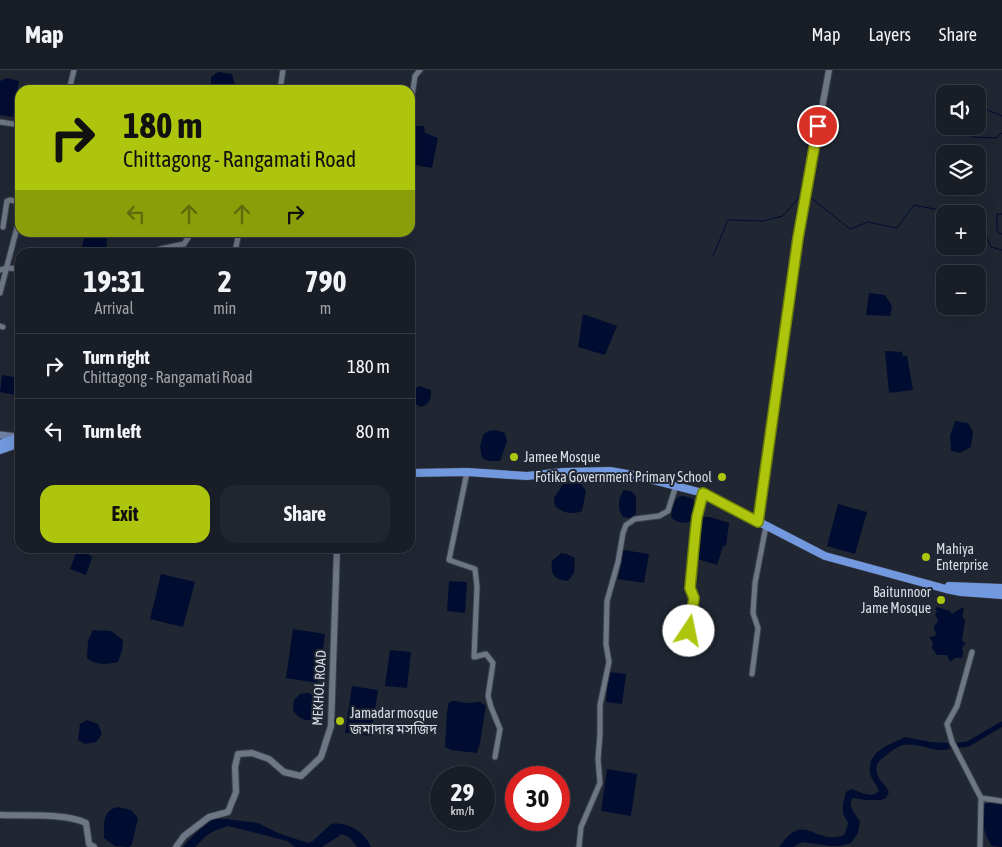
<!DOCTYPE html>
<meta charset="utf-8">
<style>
:root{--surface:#181d26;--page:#21262e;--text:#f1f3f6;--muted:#9fa2a7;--line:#363b43;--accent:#adc60d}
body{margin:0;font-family:"Asap Condensed","Noto Sans Bengali",sans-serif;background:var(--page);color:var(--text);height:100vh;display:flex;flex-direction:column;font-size:19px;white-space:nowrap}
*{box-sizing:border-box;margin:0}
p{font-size:16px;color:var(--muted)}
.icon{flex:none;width:28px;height:28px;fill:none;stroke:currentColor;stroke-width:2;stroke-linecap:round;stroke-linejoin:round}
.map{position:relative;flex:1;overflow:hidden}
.panel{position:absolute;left:15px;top:178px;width:400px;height:305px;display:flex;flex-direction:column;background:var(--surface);border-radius:15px;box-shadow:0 5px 20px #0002,0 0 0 1px var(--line)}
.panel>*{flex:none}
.top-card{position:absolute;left:15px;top:15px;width:400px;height:152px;border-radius:15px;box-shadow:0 5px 20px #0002,0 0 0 1px var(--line);background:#adc60d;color:#111;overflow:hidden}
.tools{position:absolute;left:936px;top:15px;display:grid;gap:10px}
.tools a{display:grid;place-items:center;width:50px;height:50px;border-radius:10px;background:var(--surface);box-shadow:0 5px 20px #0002,0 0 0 1px var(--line);font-size:25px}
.speed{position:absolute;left:430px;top:696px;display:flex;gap:10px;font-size:25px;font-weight:700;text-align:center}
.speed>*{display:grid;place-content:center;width:65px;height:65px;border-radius:50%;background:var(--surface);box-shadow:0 5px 20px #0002,0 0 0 1px var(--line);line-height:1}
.speed small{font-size:12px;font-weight:400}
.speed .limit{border:8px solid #d22;background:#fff;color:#111}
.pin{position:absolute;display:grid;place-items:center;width:42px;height:42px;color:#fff;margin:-21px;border:2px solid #fff;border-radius:50%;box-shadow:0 1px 5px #0007}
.me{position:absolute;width:55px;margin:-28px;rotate:11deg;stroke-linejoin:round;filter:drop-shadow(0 0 4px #0008)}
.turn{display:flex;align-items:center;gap:18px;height:105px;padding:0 25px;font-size:22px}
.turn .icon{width:65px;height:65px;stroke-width:2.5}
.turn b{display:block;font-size:35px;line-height:42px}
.lanes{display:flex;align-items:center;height:48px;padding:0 25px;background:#0003;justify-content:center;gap:25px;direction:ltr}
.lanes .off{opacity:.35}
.eta{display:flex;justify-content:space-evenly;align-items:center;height:85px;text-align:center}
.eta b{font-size:30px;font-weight:700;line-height:35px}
.button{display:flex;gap:10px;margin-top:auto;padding:10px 25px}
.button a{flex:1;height:58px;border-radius:15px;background:var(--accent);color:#111;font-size:20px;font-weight:700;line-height:58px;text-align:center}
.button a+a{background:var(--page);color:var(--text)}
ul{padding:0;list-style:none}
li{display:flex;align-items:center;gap:15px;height:65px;padding:0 25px;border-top:1px solid var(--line)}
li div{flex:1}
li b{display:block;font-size:19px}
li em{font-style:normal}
header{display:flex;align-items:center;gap:30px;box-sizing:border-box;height:70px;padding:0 25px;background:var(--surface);border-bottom:1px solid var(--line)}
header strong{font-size:24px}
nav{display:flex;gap:28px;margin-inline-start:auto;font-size:18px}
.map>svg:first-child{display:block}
</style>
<header>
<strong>Map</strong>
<nav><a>Map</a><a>Layers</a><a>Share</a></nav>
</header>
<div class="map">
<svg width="1002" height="777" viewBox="0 0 1002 777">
<rect width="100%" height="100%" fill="#202733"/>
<path fill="#000c30" d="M218,2L232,4L235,15L233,20H211V7Z
M7,8L19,11L13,47L0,45V11Z
M414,56H424L425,63L438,68L432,98L410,94V79Z
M85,164L107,168L106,182H81Z
M869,223L885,225L892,236L890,246L866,245Z
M583,244L617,256L605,285L578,277Z
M885,281L902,282L903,286H907L913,320L889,323Z
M2,305L20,308V326L0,322Z
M419,316L431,320C431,328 430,334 421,337L414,333L413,320Z
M955,351L968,353L973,362L971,377L960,383L951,381L950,366Z
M495,360L505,363L507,372L500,391H488L482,388L480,377L483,365L488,361Z
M580,413L586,421L582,441C572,445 563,443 555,436L554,428L563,414Z
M624,420L631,421L636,426V444L634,447L629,448L623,447C617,439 618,428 624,420Z
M683,426L692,428C697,435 695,444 691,451C684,454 676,453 671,447C672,439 673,433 678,427Z
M838,434L867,442L855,484L827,476Z
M700,447H710L729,453L726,476H723L717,495L694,488Z
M623,480L649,484L644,513L618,509Z
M77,481L85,482L92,487L86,505L70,499Z
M561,483L567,484L575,488L574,503L568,511C554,510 550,504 552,491Z
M161,504L195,512L183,557L150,549Z
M449,511L467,512L465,543L447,541Z
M937,537L950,541L952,544L963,537L964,539L962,546L965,550L962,571L966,573L962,578L963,582L962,588H955L950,592L947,585H937L932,578L933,572L929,567L935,566L936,563L934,560V556L937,553L938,549L935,546L937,541L935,539Z
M293,559L325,564L318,613L286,608Z
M93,560L111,561L123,570L122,581L118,592C107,594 96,596 87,588L88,571Z
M390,580L411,582L407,618L385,616Z
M609,602L626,604L622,634L606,632Z
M352,616L378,620L371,666L345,663Z
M309,623L318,629L320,639L315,649C305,652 300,649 293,641L294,630L300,624Z
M455,631L467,633L480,632L486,636L480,673L477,683L451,680L445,677L447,642L449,632Z
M87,650L98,654L102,664L96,672L85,674L78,670L80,654Z
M905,667L931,672L948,673L950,679C934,684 916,670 900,676C895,678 889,683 884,687C878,691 875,695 877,703C878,710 886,715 889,722L886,728L881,730H866L853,728C847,736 855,744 860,751L858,763L851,773L840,776H831L802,772L793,777H779C805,739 814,776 844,765L847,758L848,752C840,743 843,733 846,722L851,719C861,722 871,729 879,721C877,714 871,710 870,703C867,681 889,675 905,667Z
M607,699L637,704L631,746L601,741Z
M986,731L1002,733V777L992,776C984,765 978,744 986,731Z
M118,737L131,740L138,748L132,774L129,777L115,776L104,768C104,755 102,740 118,737Z
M210,749H226L258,753L278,763L308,773L313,771L331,754C347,751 365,762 371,777H357L349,767L342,764L322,777H295L287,771L228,756L214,761L206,766L195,777H183L189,770Z"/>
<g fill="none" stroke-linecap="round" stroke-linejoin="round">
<path stroke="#000c30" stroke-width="1" d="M978,36L1002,46
M966,56L972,67L996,68L1002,63
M811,128L850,159L868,152L897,158L914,135L960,144
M1002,144H997V161L1002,164
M978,155L982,158L991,177L1002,180
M713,186L728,150L763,151L783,146L800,126"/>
<path stroke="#000c30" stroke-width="5" d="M952,676L968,674L1002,654"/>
<g stroke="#3b414b" stroke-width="7">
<path id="minor" d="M69,20L74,0
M280,20L283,0
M410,40L415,6L420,0
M0,52L20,55
M3,157L7,131L10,130L20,132
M156,182L160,179L184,174L188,168L189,162
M235,182L239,162
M0,200L7,198L20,199
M0,223L20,146
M0,256L3,257
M467,402L449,490L475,499L477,517L474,587L486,584L493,593L488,626L491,637L500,659L495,687
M689,561L694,528L690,518L697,447L703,423
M972,582L957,636L947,654L952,672L981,728L1002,731
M752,604L758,558L753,543L755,513L766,456
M579,777L581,757L600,713L598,689L600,664V635L609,592L606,574L607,531L618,492L623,463L626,455L635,449L659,446L668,441L676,415
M980,777L981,728"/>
</g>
<g stroke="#3b414b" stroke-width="8">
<path id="tertiary" d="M758,452L798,168L829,0
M0,745C23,746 66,743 86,753L89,774L94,777
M176,777L184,766L209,747L228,742L236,722L235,697L238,684L252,683L269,689L284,702L301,706L321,687L331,656L337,478"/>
</g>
<g stroke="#3b414b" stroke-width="9">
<path id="secondary" d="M0,365L17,367"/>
</g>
<g stroke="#3b414b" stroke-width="9">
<path id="trunk" d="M0,374L20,367
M0,380L20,373
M410,403L467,402L527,406L563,402L610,401L633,405L703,423L825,486L946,519L961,522L1002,525
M949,516L1002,518"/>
</g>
<use href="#minor" stroke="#6d7684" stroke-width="5"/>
<use href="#tertiary" stroke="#6d7684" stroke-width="6"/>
<use href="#secondary" stroke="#6f83a6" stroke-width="7"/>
<use href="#trunk" stroke="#7299df" stroke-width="8"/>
</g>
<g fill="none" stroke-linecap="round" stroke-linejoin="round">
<g stroke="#708108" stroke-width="12">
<path id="route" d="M689,561L694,528L690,518L695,465L697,447L703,423L758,452L798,168L818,56"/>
</g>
<use href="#route" stroke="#adc60d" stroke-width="9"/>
</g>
<g fill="#adc60d" stroke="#202733" stroke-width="2">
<circle cx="514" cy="387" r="5"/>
<circle cx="722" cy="407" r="5"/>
<circle cx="926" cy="487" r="5"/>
<circle cx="941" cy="530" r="5"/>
<circle cx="340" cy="651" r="5"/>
</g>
<g text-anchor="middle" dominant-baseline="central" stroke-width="4" stroke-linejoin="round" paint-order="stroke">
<g font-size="14" fill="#d8dde5" stroke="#202733" text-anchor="start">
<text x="524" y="387">Jamee Mosque</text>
<text x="712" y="407" text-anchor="end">Fotika Government Primary School</text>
<text x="936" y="479">Mahiya<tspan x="936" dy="16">Enterprise</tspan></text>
<text x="931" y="522" text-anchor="end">Baitunnoor<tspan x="931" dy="16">Jame Mosque</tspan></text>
<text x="350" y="643">Jamadar mosque<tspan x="350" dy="16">জমাদার মসজিদ</tspan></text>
</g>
<g font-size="14" fill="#d8dde5" stroke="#202733">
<text transform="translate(319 618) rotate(-87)">MEKHOL ROAD</text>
</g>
</g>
</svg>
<div class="tools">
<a><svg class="icon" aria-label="sound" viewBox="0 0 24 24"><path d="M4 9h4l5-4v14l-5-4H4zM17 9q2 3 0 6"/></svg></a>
<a><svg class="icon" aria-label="layers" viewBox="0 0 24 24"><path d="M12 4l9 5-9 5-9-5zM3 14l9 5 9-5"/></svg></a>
<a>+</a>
<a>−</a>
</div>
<div class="speed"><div>29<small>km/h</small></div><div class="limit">30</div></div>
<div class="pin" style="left:818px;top:56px;background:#d93025"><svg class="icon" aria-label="arrive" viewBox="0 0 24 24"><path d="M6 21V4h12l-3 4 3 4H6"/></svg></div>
<svg class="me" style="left:689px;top:561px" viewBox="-20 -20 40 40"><circle r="19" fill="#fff"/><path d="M0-13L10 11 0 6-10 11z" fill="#adc60d"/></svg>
<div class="top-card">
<div class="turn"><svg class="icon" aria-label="right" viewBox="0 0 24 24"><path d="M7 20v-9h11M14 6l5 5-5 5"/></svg><div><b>180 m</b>Chittagong - Rangamati Road</div></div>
<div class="lanes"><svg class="icon off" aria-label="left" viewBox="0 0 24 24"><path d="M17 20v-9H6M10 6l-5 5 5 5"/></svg><svg class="icon off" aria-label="ahead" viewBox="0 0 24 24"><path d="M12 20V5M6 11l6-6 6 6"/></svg><svg class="icon off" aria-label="ahead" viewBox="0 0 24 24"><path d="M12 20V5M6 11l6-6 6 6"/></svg><svg class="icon" aria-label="right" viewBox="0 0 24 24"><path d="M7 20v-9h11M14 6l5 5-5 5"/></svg></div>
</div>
<section class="panel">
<div class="eta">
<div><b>19:31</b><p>Arrival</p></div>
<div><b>2</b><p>min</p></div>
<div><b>790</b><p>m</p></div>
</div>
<ul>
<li><svg class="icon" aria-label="right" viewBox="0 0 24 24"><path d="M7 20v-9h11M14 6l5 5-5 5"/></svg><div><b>Turn right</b><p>Chittagong - Rangamati Road</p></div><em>180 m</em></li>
<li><svg class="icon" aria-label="left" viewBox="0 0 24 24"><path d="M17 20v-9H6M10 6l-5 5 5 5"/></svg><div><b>Turn left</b></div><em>80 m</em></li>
</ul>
<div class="button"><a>Exit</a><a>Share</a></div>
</section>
</div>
